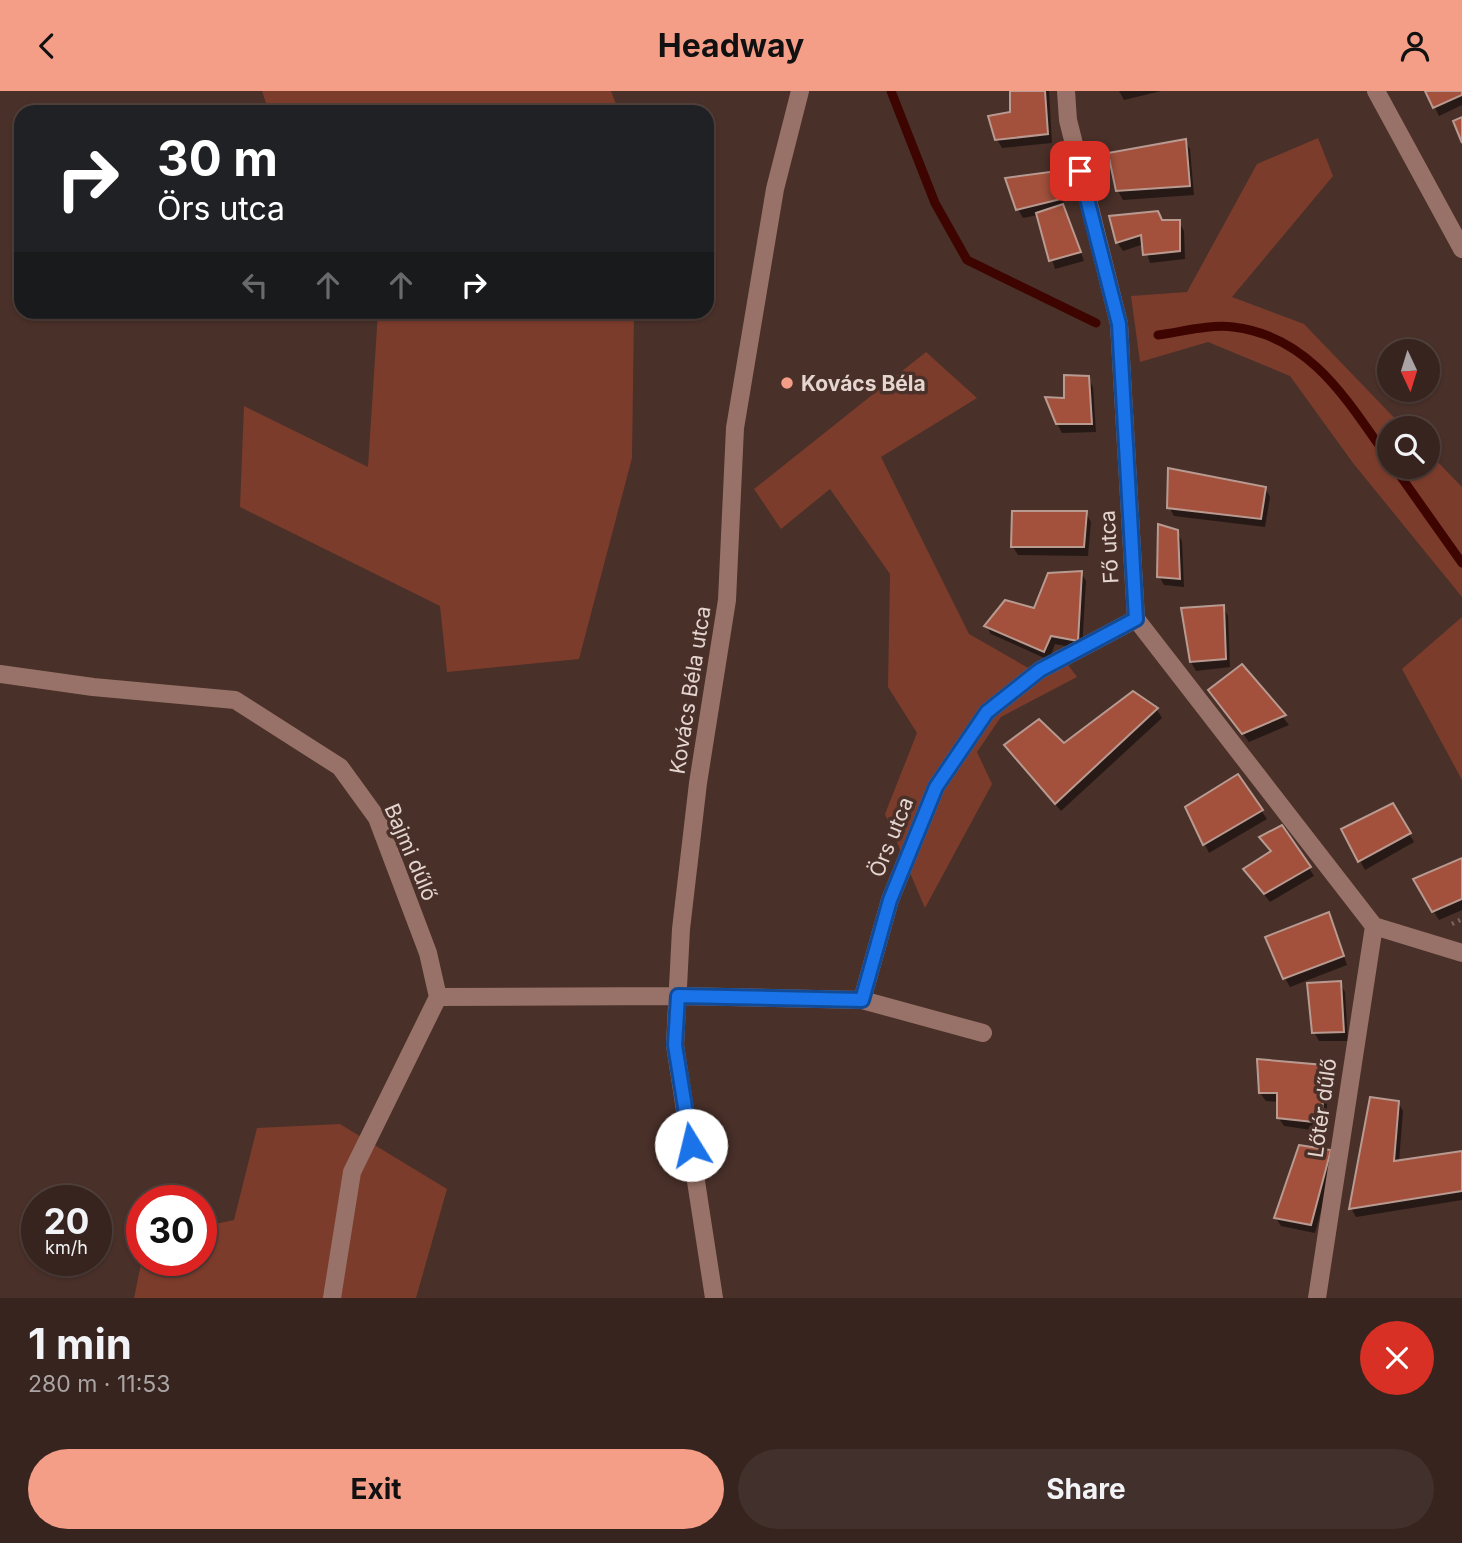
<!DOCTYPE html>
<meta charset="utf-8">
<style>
:root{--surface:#37241f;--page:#42302c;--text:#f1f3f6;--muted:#aaa4a4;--line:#51413d;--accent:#f49e88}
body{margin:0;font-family:Inter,sans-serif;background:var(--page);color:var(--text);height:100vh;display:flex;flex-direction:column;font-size:26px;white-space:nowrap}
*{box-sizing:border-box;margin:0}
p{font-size:23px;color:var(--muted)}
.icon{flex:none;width:38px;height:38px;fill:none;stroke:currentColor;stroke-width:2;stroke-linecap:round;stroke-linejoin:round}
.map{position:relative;height:1207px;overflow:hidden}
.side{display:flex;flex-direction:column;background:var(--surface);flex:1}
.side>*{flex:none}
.top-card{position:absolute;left:14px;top:14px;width:700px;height:214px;border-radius:21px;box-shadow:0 2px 5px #0004,0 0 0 2px var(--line);background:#202124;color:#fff;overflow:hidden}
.needle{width:46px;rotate:176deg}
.fabs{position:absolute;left:1377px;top:248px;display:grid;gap:14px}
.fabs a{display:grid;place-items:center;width:63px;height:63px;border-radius:50%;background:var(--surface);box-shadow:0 2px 5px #0004,0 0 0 2px var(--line);font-size:35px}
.speed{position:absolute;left:21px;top:1094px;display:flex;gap:14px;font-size:35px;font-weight:700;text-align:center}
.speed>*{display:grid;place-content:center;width:91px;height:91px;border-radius:50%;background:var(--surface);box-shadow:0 2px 5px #0004,0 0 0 2px var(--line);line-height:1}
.speed small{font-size:18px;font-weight:400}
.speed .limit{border:10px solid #d22;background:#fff;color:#111}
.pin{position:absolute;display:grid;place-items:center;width:60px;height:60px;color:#fff;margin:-30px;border-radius:14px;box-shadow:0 4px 10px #0006}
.me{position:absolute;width:77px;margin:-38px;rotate:351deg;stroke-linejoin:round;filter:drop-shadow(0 0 5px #0008)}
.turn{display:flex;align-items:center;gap:24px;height:147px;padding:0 28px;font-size:32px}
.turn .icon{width:91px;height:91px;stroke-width:2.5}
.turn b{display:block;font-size:49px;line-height:60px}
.lanes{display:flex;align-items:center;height:66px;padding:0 28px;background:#0003;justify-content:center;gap:35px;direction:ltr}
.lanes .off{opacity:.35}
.round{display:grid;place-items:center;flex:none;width:74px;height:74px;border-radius:37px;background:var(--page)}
.summary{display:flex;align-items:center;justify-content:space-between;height:119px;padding:0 28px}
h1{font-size:42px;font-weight:700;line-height:52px}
.primary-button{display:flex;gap:14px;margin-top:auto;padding:14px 28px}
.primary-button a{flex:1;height:80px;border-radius:42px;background:var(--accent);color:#111;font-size:28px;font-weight:700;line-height:80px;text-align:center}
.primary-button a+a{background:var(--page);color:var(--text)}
header{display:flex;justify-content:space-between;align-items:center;height:91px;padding:0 28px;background:var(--accent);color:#111;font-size:32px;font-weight:700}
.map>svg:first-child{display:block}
</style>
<header><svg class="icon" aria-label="back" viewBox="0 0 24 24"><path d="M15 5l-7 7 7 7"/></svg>Headway<svg class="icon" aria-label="person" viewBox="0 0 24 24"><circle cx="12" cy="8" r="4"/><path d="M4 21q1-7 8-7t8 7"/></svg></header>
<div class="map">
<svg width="1462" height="1207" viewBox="0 0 1462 1207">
<rect width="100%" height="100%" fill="#493029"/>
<path fill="#7c3c2c" d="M262,0H611L619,21H275L267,15Z
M1318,47L1333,85L1232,206L1304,233L1405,338H1390V376H1428V361L1462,396V506L1353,372L1290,285L1208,251L1140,271L1131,205L1187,201L1257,73Z
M378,221H634L632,367L579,568L447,581L440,515L240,416L244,315L368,376Z
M926,261L977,307L881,366L969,543L1030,578L1057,559L1077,586L1001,626L977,661L992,693L925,817L885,723L917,642L888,596L890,483L830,398L781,438L754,398Z
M1462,526V689L1402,578Z
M340,1033L447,1098L416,1207H134L142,1168L201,1169V1136L234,1129L257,1037Z"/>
<path fill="#0007" d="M1012,0H1049L1052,52L1002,57L997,48L1012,22Z
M1119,0H1161L1124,9Z
M1427,0H1462V14L1439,25Z
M1185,50L1190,58L1194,104L1123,109L1118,100Z
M1056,81L1061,90L1064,117L1084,170L1055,178L1038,124L1023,127L1018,118Z
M1162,131H1179L1184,140L1185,168L1150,172L1144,153L1123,160L1117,151Z
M1088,287L1093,296L1096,341L1062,342L1057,332L1066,309Z
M1265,397L1270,406L1265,436L1174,425L1169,416Z
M1086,422L1091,431L1088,465L1018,464L1013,456Z
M1177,441L1182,450L1184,496L1164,494L1159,485Z
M1081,481L1086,490L1082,558L1055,553L1049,569L991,543L986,535L1035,519Z
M1223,516L1228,525L1230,576L1196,580L1191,571Z
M1242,575L1289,634L1249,651L1210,600Z
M1133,602L1157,619L1162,627L1061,720L1006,654H1064Z
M1237,685L1267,728L1209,762L1188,717Z
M1392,714L1414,751L1365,779L1343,739Z
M1261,746L1309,777L1314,785L1270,811L1245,779L1272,762Z
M1462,769V819L1439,829L1415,789Z
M1329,823L1347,874L1290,896L1285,887Z
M1340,892L1345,901L1348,950H1319L1314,941Z
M1323,976L1328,985L1326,1041L1284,1035L1278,1026V1011L1266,1010L1260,1002Z
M1398,1011L1403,1020L1399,1071L1462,1062V1109L1356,1126L1351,1117Z
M1330,1060L1335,1069L1315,1142L1281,1135L1276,1127Z"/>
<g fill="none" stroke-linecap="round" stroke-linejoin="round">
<path stroke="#3e0400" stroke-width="9" d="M891,0L935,112L967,169L1096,232
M1158,244C1181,241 1210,233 1233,236C1311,245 1348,311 1390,370
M1394,376L1462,472"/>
</g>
<path fill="#a3513c" stroke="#b89a91" stroke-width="2" d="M1010,0H1045L1048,43L995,49L988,25L1010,21Z
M1425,0H1462V4L1433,17Z
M1462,26V52L1453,30Z
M1186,48L1190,95L1116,100L1108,62Z
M1057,80L1061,108L1016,119L1005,87Z
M1063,113L1081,161L1049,170L1036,122Z
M1158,120L1162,129H1180V160L1143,164L1141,144L1116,152L1109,125Z
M1064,284L1089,285L1092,333H1056L1045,306L1064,307Z
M1168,377L1266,396L1261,428L1167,417Z
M1012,420H1087L1084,456H1011Z
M1158,433L1178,439L1180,488L1157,486Z
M1082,480L1078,550L1051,545L1044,561L984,535L1005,509L1034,517L1048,482Z
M1224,514L1226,568L1190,571L1181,517Z
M1242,573L1286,624L1242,643L1208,599Z
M1133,600L1158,617L1055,713L1004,654L1039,628L1064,652Z
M1238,683L1263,719L1203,754L1185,716Z
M1393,712L1411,742L1358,771L1341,738Z
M1282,734L1311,776L1264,803L1243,778L1271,760L1259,746Z
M1462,767V808L1432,821L1413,788Z
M1329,821L1344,865L1283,888L1265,846Z
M1341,890L1344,941L1312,942L1307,892Z
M1257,968L1324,974L1322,1032L1277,1027V1002H1259Z
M1370,1006L1399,1010L1394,1070L1462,1060V1100L1349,1118Z
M1299,1054L1331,1059L1311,1134L1274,1127Z"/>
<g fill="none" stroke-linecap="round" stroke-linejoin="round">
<path stroke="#7c6660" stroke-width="4.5" stroke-dasharray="2 5" stroke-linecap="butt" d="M1452,833L1462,828"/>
<path stroke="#987268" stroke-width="18" d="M1066,0L1068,29L1119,233L1136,528L1374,835
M1376,0L1462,158
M0,583L93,596L235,609L340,676L377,727L428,862L438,906L352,1081L332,1207
M1374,835L1462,862
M438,906L678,905L862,909L983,942
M862,909L890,809L936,696L987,621L1040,579L1136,528
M714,1207L675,954L681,838L698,692L727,509L735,337L775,98L800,0
M1317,1207L1374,835"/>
</g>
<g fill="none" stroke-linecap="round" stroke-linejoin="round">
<g stroke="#114b97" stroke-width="18">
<path id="route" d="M691,1054L675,954L678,905L862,909L890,809L936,696L987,621L1040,579L1136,528L1119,233L1080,80"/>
</g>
<use href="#route" stroke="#1a73e8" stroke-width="12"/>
</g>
<circle fill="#f49e88" stroke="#493029" stroke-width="2.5" cx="787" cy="292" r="7"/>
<g text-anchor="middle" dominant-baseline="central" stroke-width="7" stroke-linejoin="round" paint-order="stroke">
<g font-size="21" font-weight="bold" fill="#e5d5d0" stroke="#493029" text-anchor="start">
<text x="801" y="292">Kovács Béla</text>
</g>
<g font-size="21" fill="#e5d5d0" stroke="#493029">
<text transform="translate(1109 456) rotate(-93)">Fő utca</text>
<text transform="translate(690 599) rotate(-81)">Kovács Béla utca</text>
<text transform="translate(891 746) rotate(-68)">Örs utca</text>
<text transform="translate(411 761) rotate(67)">Bajmi dűlő</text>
<text transform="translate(1322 1017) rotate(-82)">Lőtér dűlő</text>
</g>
</g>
</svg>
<div class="fabs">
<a><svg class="needle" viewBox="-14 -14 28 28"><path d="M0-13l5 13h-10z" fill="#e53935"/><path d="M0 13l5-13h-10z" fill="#aaa4a4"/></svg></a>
<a><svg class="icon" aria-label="search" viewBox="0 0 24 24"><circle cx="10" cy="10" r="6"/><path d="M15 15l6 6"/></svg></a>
</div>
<div class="speed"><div>20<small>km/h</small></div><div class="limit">30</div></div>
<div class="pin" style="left:1080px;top:80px;background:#d93025"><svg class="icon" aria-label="arrive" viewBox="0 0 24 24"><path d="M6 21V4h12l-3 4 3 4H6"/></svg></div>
<svg class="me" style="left:691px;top:1054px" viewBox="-20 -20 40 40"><circle r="19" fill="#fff"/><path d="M0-13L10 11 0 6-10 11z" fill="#1a73e8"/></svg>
<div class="top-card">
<div class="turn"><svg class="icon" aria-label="right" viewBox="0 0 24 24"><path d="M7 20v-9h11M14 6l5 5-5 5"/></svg><div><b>30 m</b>Örs utca</div></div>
<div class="lanes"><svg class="icon off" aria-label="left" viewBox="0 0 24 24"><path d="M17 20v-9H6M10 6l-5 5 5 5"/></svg><svg class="icon off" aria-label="ahead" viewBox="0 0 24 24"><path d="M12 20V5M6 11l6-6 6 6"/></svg><svg class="icon off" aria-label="ahead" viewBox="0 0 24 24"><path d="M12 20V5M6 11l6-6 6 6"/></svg><svg class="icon" aria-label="right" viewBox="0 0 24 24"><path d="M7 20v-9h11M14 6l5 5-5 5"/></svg></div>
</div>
</div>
<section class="side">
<div class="summary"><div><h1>1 min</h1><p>280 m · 11:53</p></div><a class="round" style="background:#d93025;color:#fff"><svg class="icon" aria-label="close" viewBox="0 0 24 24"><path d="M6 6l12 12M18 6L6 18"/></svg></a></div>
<div class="primary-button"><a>Exit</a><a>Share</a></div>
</section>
